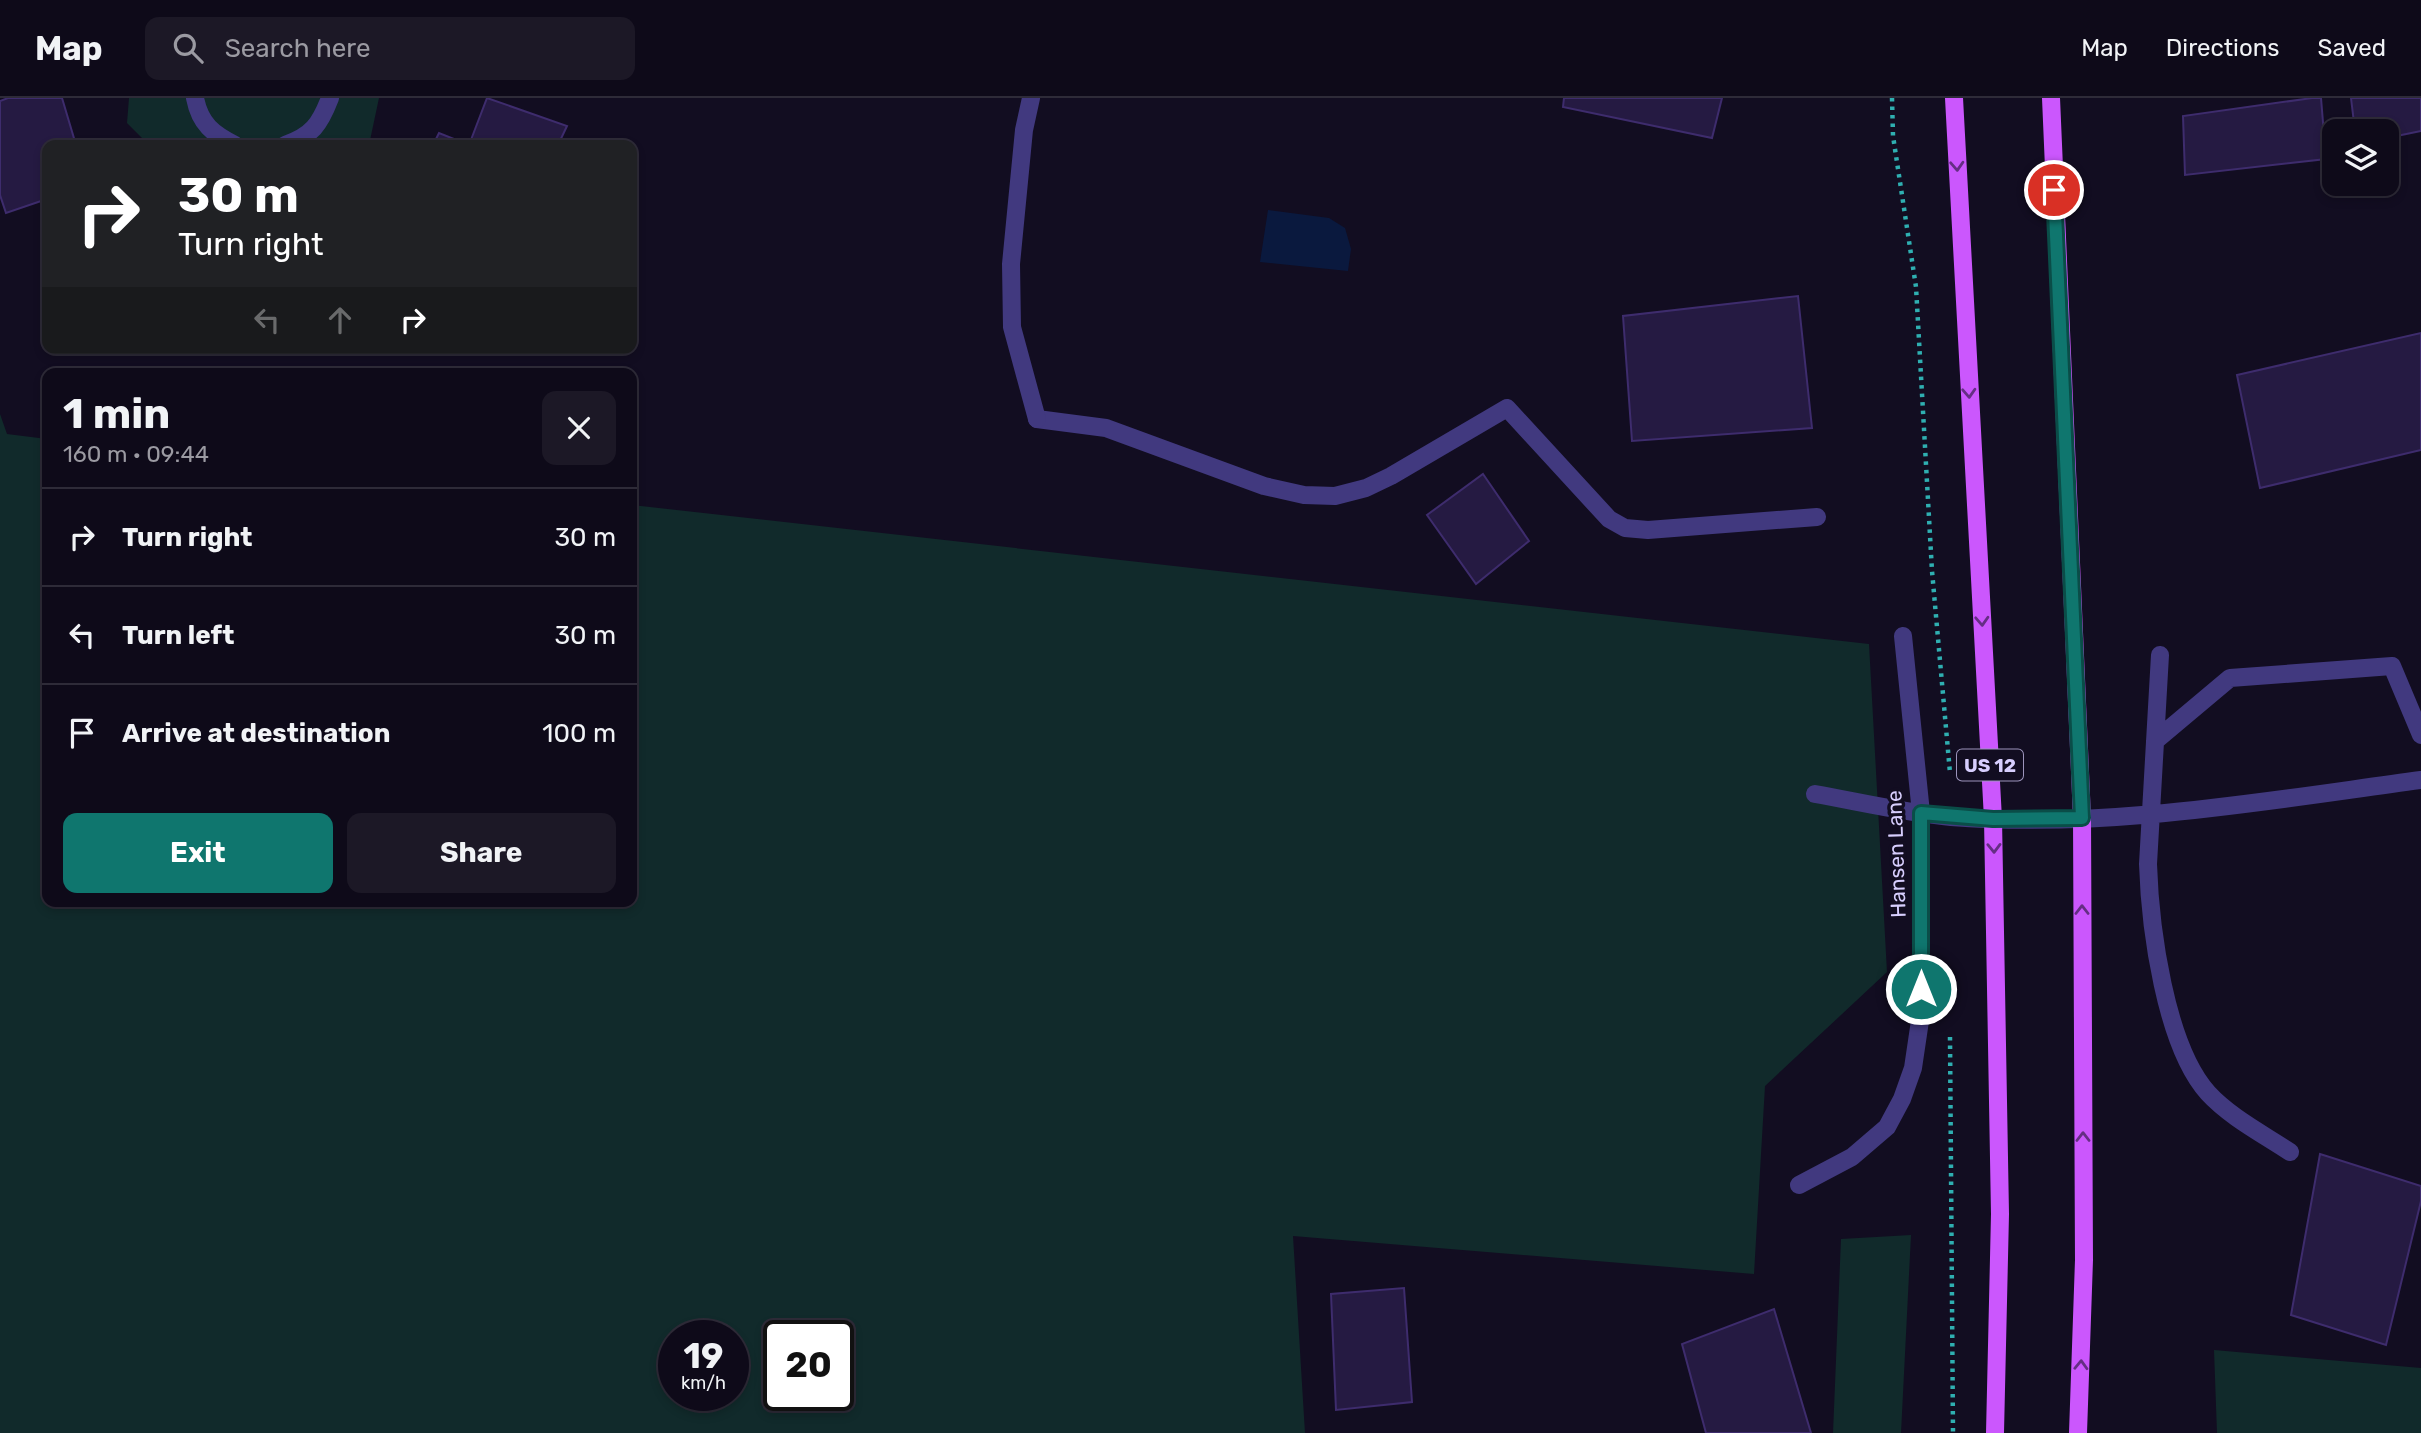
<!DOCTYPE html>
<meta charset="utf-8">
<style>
:root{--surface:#0e0a19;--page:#1c1826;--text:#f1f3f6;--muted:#9b9aa2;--line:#2e2b38;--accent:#0f766e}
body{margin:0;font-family:Rubik,sans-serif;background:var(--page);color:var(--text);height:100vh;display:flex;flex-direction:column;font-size:26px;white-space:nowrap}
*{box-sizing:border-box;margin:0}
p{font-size:23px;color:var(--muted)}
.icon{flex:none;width:38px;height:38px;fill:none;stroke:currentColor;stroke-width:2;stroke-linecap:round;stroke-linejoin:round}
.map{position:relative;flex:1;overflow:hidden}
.side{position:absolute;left:42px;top:270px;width:595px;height:539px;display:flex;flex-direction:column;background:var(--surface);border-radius:14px;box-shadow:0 4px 10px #0003,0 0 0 2px var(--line)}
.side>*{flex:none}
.banner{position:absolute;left:42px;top:42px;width:595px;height:214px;border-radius:14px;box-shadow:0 4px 10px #0003,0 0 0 2px var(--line);background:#202124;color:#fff;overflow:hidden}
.fabs{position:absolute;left:2322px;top:21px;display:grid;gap:14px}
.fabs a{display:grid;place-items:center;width:77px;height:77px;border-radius:14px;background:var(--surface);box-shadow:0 4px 10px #0003,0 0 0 2px var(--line);font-size:35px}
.speed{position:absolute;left:658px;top:1222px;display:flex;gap:14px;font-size:35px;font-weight:700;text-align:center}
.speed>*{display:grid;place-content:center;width:91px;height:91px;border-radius:50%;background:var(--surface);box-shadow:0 4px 10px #0003,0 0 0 2px var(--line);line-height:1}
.speed small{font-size:18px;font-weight:400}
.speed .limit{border:4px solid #111;border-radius:10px;background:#fff;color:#111}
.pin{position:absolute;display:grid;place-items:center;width:60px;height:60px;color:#fff;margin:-30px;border:4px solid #fff;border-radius:50%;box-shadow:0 2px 7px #0007}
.me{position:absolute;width:77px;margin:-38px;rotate:0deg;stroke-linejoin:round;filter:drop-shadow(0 0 5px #0008)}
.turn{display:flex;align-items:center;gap:24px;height:147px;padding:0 21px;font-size:32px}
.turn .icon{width:91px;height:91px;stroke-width:2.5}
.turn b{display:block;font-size:49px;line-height:60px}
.lanes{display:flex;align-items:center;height:66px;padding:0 21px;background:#0003;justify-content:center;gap:35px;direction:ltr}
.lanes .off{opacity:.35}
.round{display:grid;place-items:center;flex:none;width:74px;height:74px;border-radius:14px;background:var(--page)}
.head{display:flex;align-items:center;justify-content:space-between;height:119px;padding:0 21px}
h1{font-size:42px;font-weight:700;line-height:52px}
.button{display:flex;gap:14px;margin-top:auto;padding:14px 21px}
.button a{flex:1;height:80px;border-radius:14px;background:var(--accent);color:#fff;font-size:28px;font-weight:700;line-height:80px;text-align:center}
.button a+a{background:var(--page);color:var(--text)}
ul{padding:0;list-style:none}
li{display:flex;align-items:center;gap:21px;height:98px;padding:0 21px;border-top:2px solid var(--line)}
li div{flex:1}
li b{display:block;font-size:26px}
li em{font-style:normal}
header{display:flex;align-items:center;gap:42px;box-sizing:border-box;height:98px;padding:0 35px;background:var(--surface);border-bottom:2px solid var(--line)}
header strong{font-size:33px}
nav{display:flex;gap:38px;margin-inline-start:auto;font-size:24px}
.search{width:490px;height:63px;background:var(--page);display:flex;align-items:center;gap:18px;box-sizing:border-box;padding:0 24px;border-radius:14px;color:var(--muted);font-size:26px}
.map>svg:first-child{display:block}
</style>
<header>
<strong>Map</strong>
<div class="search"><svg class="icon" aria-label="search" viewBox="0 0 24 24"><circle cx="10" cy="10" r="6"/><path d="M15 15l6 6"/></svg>Search here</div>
<nav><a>Map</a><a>Directions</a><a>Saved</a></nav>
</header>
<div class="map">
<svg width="2421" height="1335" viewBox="0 0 2421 1335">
<rect width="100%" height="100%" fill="#120d21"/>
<path fill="#112a2b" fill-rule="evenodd" d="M129,0H379L369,47H149L127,25Z
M0,316L7,336L47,341V803H632V407L1869,546L1887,874L1765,988L1754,1176L1293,1138L1305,1335H0ZM674,1237H733V1297H674ZM779,1237H838V1297H779Z
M1911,1137L1901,1335H1833L1841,1141Z
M2214,1252L2421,1270V1335H2217Z"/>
<path fill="#0a193e" d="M1268,112L1329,120L1345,130L1351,151L1348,173L1260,164Z"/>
<path fill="#251a42" stroke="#3e2c6d" stroke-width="2" d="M8,0H62L76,47H47V101L6,115L0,97V3Z
M487,0L567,28L558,47H433L439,35L469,47Z
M1564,0H1722L1712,40L1563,9Z
M2312,0H2321L2326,61L2185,77L2183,18Z
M2351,0H2421V33L2387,40V33H2355Z
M1798,198L1812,330L1632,343L1623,218Z
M2421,235V352L2260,390L2237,277Z
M1483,376L1529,443L1476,486L1427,417Z
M2320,1056L2421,1088V1103L2386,1247L2291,1217Z
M1404,1190L1412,1304L1336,1312L1331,1196Z
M1774,1211L1811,1335H1706L1682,1246Z"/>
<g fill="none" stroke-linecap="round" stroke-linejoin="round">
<path stroke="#2fafb1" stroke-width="4.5" stroke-dasharray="3.5 5" stroke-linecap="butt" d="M1892,0L1893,38L1916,189L1932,473L1950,675
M1950,939L1953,1335"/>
<path stroke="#41397f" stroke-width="18" d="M1037,321L1106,330L1264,388L1304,397L1335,398L1366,390L1391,378L1507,310L1609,421L1625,430L1648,432L1817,419
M2160,557L2148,766C2150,829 2165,947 2208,995C2230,1019 2263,1036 2290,1054
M2155,643L2230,580L2392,568L2421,637
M1815,696C1860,704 1906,715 1951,719C2109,731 2265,703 2421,682
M1799,1087L1852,1059L1887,1029L1902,1001L1913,970L1921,916V715L1903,538"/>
<path stroke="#41397f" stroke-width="18" d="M195,0C200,26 213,36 235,47
M1031,0L1024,32L1011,166L1012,229L1037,321
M285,47C312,38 320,26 330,0"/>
<path stroke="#cb57fd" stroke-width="18" d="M1954,0L1993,721L2000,1116L1995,1335
M2051,0L2082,720L2084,1162L2078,1335"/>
</g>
<defs><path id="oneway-chevron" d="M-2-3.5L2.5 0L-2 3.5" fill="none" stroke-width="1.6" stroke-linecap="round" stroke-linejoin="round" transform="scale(1.75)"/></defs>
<g stroke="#652e84">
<use href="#oneway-chevron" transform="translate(1957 68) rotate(87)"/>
<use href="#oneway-chevron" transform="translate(1969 295) rotate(87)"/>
<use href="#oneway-chevron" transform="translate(1982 523) rotate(87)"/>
<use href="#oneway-chevron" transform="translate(1994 750) rotate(89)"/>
<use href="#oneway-chevron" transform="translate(2082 812) rotate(-90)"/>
<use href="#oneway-chevron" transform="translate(2083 1039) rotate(-90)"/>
<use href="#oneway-chevron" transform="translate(2081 1267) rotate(-88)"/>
</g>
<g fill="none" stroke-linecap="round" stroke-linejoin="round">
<g stroke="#0a4d48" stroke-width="18">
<path id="route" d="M1921,891V715L1993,721L2082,720L2054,92"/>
</g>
<use href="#route" stroke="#0f766e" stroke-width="12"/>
</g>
<g text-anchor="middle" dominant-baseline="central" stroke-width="7" stroke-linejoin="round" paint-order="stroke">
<rect fill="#120d21" stroke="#9c94bc" stroke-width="2" x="1957" y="651.5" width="66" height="31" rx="5"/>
<g font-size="19" font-weight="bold" fill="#d7cefe">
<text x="1990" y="667">US 12</text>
</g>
<g font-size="21" fill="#d7cefe" stroke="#120d21">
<text transform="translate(1896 756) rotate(-92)">Hansen Lane</text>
</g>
</g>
</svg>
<div class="fabs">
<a><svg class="icon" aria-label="layers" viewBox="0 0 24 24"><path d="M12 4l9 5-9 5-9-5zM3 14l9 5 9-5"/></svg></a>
</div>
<div class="speed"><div>19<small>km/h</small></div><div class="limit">20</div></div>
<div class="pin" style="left:2054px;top:92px;background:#d93025"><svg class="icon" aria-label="arrive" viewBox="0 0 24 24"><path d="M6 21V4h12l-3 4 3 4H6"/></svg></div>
<svg class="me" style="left:1921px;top:891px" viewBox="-20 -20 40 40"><circle r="17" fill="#0f766e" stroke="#fff" stroke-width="3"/><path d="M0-11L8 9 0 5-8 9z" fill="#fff"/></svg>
<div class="banner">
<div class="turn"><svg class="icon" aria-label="right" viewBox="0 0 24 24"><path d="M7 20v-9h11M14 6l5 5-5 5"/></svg><div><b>30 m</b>Turn right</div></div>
<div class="lanes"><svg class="icon off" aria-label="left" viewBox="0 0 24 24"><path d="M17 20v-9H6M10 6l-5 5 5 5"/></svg><svg class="icon off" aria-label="ahead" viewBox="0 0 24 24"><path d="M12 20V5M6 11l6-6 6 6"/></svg><svg class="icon" aria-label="right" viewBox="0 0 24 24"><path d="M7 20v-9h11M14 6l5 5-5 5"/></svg></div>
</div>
<section class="side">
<div class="head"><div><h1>1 min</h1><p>160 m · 09:44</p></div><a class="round"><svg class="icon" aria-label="close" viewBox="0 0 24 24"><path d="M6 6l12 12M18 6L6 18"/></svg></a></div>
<ul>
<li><svg class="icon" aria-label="right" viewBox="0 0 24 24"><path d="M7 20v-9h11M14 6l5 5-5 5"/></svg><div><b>Turn right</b></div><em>30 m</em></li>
<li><svg class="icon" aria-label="left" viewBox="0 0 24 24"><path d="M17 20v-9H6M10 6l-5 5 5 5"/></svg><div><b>Turn left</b></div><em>30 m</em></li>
<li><svg class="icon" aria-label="arrive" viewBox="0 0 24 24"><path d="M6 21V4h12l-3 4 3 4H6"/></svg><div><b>Arrive at destination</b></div><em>100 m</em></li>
</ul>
<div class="button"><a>Exit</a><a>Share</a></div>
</section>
</div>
